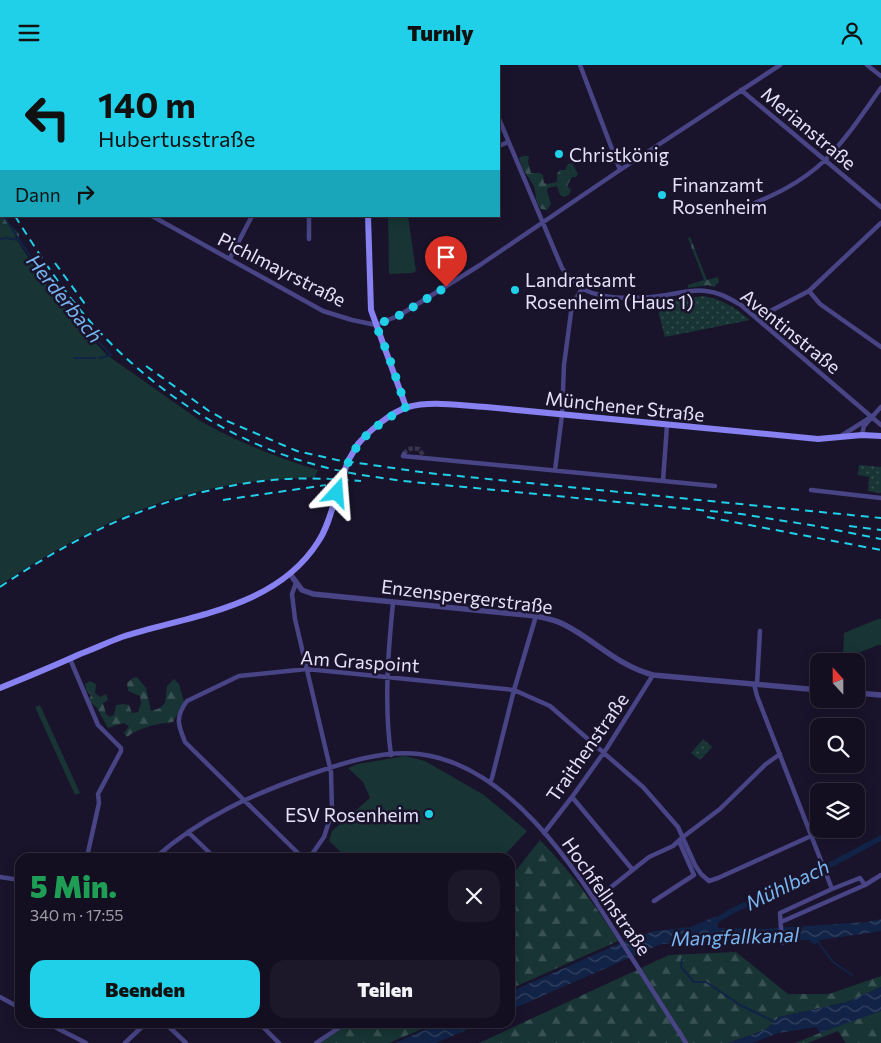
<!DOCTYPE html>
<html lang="de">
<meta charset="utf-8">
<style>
:root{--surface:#130f20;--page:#1c1829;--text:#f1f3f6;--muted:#9d9ca5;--line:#322f3e;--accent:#20d0e9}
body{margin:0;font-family:Commissioner,sans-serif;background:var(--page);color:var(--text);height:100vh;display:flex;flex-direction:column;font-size:19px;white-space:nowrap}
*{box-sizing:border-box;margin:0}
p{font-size:16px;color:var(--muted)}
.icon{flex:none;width:28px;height:28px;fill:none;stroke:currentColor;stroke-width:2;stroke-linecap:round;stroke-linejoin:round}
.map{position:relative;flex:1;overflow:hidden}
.drawer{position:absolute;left:15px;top:788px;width:500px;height:175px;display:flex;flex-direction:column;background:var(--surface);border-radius:15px;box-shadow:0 2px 12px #0003,0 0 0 1px var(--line)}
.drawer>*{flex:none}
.top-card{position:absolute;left:0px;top:0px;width:500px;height:152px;box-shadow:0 2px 12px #0003,0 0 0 1px var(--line);background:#20d0e9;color:#111;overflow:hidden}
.needle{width:32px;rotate:339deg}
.tools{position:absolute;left:810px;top:588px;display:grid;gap:10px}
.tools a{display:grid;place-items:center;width:55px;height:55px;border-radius:10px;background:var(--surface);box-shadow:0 2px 12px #0003,0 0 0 1px var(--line);font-size:25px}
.pin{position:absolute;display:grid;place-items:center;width:42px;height:42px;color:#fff;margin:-51px -21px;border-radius:50% 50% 50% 0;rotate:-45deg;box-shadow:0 0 5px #0007}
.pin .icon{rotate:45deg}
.me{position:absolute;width:55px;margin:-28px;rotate:19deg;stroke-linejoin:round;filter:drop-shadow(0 0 4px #0008)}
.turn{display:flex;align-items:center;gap:18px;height:105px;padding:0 15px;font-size:22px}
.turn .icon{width:65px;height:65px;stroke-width:2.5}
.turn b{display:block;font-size:35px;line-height:42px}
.then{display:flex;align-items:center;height:48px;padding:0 15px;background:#0003;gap:10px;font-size:19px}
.round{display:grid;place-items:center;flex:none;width:52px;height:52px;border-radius:15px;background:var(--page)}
.summary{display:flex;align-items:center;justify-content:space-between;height:85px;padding:0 15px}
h1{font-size:30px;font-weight:800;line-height:38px;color:#1e9e55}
.button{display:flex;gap:10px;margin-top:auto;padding:10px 15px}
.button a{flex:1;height:58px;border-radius:15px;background:var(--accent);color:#111;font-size:20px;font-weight:800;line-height:58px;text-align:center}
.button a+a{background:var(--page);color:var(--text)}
header{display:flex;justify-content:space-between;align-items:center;height:65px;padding:0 15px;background:var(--accent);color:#111;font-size:22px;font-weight:800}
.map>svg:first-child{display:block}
</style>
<header><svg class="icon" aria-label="menu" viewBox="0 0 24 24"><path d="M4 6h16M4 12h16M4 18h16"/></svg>Turnly<svg class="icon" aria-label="person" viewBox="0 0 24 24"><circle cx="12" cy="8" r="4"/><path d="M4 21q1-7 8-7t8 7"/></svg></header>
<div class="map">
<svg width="881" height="978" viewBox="0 0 881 978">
<defs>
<pattern id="forest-firs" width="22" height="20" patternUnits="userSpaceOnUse" patternTransform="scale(1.25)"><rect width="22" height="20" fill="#183434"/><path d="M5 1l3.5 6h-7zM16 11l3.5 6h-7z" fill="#395152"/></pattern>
<pattern id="park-dots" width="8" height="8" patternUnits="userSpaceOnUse" patternTransform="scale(1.25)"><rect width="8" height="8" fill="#183434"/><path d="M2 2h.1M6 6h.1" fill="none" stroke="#395152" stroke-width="1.8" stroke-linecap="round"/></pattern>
<pattern id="water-waves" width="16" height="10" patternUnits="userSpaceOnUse" patternTransform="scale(1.25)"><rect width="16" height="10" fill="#112347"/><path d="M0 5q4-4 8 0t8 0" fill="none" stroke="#344362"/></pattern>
</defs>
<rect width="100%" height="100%" fill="#19142b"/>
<path fill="#183434" d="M0,148L28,192L59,235L79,260L107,290L202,357C238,377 278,393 318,405L315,412C285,414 254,415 224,421C142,436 69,474 0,520Z
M388,151H408L416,206L412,208L389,209Z
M878,554H881V580H878L843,594L844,568Z
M40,640L80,728L75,730L35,642Z
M405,691L425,696L484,730L527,766L503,792H346L329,776L332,766L370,733L363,717L348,703L358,699Z"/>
<path fill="url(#forest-firs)" d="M523,91H529L528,97L531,108H539L543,110L544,118L548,119L557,117V109L560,105H565L568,99L572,98L578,109L576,112H572L567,121L571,125L569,130L564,132L560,130L557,121L548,123L547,126L551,139L547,145L541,144C534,134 537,132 534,122C530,112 522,107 519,93Z
M0,148C3,153 14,163 19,169V172L8,170L0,172Z
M690,172L707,215L718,212L719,217L714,222L708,220L688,223V220L704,215L688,173Z
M137,612L146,623L151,646L160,643L165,638L167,621L174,614L179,619L184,637L173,657C156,659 140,662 127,672L124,668L129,661L123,658L108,663L97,643L89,636L91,630L86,625L85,619L90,616L96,619L95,628L100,632L106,629L108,635L103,638L106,649L110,652L114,650L116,640L123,639L129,640L132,648L138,647L141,638L140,631L128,626L127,618L133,613Z
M540,775C570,806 595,839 618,876L510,924V813Z
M736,887L788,929H829L881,911V922L847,937L779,952L765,965L728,978H479L669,890Z
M881,946V978H846L838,966L808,978H795L855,954Z
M348,958H436L389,978H317Z"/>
<path fill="url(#park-dots)" d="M703,231C724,235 734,242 750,255L665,272L659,250V237Z
M859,400L881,402V428L868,426L869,412L858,410Z
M703,674L712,682L700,695L691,688Z"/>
<path fill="url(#water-waves)" d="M716,851L718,863L762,864L867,857L881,854V866L820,875L814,880L809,875L661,879L510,945V927L632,873L655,866L691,862Z
M881,922V946L819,968L817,962L778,968L752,978H728L765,965L779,952L847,937Z
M440,958H482L436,978H395Z"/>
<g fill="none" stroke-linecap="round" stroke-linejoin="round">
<path stroke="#112347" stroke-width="2" d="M0,145L1,146
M4,151C37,204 68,246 111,290L99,293
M0,174L5,173L19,175
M74,293H95
M817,876L833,897L852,910
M682,894L681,902L694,917H706L740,940L775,957"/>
<path stroke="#112347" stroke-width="5.5" d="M711,859L730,847L834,798L881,773"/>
<path stroke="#38334a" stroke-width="4.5" stroke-dasharray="4.5 2" stroke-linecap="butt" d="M404,389C407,383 412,383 419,384L423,390"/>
<path stroke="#484485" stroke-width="4.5" d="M89,0V1
M181,0L182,1
M407,0L408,1
M476,0L477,1
M580,0L620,105
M867,0L881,11
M173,1L176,0
M741,25L881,142
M0,41L1,43
M499,54L562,203C567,210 573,217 580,222C600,236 645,234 667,230C679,228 694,224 706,226C719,227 730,234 741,240L881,360
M0,73H1
M499,81L508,77
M741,144C770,132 800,119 824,96C846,75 863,48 881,23
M152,151L323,246L352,255L376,260L400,250L480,200L620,105L780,0
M309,174V151
M230,193L252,151
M809,226L820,239L881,282
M757,253L809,226L881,158
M862,370L864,361L881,342
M841,371L871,352
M404,389L403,391L715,421
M555,405L562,350L564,300L572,240L582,224
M663,416L667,360
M811,425L881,433
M296,518L292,529L295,554L331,707L332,747L324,772L310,792
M70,594L98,660L121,683V686L98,729L99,738L87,792
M754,619L757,631L832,824L860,813L865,820L881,810
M757,619L760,566
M391,690C384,640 388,587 393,538
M490,717L492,713L514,625L536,551
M572,732L632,804
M188,767L214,792
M544,768L572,732L607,683L653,610
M156,792C200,753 253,729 308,710C343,698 382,685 419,689C511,700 576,805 621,876C643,910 664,944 686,978
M302,792L185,677C178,660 175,652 187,636L239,611L307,604L514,625L550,641L643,722L678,762L695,800L701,809L709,816L718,813L811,771
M0,812L20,815
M596,834L649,792L673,781L683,772L720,744L766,699L780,689
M654,836L694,810L679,776
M781,857L865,820
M782,878L780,848L832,824
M0,932L20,943
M47,958L86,978
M165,958L186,978
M259,958L279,978
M125,978L146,958
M316,978L346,958"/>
<path stroke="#484485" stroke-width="5.5" d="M290,509L302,525L313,529L536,551C546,553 556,555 565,560C596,576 618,601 653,610L819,625
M856,628L881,630"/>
<path stroke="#8781f2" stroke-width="6" d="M345,0L346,1
M368,151L371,245L406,342
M358,379C369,366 391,347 408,342C432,335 462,341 486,342L818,374L862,370L881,371
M0,623C27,612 54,601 80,589C94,584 108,577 122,572C191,550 276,543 318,477C328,462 332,444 337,428"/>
<path stroke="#20d0e9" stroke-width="2" stroke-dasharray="8 6" stroke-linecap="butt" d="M0,114L1,116
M0,127L1,129
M15,151C37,186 60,222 87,253C149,324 233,380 324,402C350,409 376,412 403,416L741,449L816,461L881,474
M55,198L85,239
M146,301L209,346L227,356L297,386L337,395L428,408L881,453
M223,435L326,420
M707,452L881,485
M849,461L881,465
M0,522C78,469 160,430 255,417C290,412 326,413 361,416"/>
<path stroke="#8781f2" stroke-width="6" d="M337,428L348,396L358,379"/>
</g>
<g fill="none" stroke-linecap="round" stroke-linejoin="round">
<path stroke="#20d0e9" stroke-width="9" stroke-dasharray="0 16.2" d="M337,428C353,378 362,369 406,342L389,292L376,260L400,250L446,222"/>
</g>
<g fill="#20d0e9" stroke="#19142b" stroke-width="2">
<circle cx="559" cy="89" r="5"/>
<circle cx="662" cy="130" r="5"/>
<circle cx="515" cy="225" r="5"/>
<circle cx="429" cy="749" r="5"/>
</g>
<g text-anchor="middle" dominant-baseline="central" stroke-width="5" stroke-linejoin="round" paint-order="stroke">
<g font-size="19" fill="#e5e1fc" stroke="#19142b">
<text transform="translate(809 63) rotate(40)">Merianstraße</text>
<text transform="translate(282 204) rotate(27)">Pichlmayrstraße</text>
<text transform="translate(791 266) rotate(39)">Aventinstraße</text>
<text transform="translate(625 341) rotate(6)">Münchener Straße</text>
<text transform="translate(467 531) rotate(7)">Enzenspergerstraße</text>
<text transform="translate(360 596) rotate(4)">Am Graspoint</text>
<text transform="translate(587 682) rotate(-55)">Traithenstraße</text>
<text transform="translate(607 831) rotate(55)">Hochfellnstraße</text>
</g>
<g font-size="19" fill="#e5e1fc" stroke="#19142b" text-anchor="start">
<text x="569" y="89">Christkönig</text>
<text x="672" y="119">Finanzamt<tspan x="672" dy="22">Rosenheim</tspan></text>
<text x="525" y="214">Landratsamt<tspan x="525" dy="22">Rosenheim (Haus 1)</tspan></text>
<text x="419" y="749" text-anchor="end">ESV Rosenheim</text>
</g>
<g font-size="20" font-style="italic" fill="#79b7f2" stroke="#19142b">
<text transform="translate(65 233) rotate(51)">Herderbach</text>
<text transform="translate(787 819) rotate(-26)">Mühlbach</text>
<text transform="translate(735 871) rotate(-2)">Mangfallkanal</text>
</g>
</g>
</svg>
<div class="tools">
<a><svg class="needle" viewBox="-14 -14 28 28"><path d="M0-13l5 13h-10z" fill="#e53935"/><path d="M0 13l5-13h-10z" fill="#9d9ca5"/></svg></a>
<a><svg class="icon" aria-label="search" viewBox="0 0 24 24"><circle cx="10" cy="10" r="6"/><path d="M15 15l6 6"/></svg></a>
<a><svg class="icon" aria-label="layers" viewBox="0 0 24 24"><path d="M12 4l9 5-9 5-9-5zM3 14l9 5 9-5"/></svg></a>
</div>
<div class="pin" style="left:446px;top:222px;background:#d93025"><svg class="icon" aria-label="arrive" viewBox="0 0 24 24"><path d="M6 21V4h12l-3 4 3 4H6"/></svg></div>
<svg class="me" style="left:337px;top:428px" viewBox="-20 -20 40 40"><path d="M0-17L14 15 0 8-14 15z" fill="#20d0e9" stroke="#fff" stroke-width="4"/></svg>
<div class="top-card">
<div class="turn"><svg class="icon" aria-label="left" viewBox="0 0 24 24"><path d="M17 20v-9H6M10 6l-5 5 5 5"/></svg><div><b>140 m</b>Hubertusstraße</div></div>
<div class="then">Dann<svg class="icon" aria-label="right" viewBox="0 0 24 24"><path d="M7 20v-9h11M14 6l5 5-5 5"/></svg></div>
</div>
<section class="drawer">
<div class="summary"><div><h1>5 Min.</h1><p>340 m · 17:55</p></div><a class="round"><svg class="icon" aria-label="close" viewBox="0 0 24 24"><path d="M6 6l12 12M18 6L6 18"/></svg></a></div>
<div class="button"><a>Beenden</a><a>Teilen</a></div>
</section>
</div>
